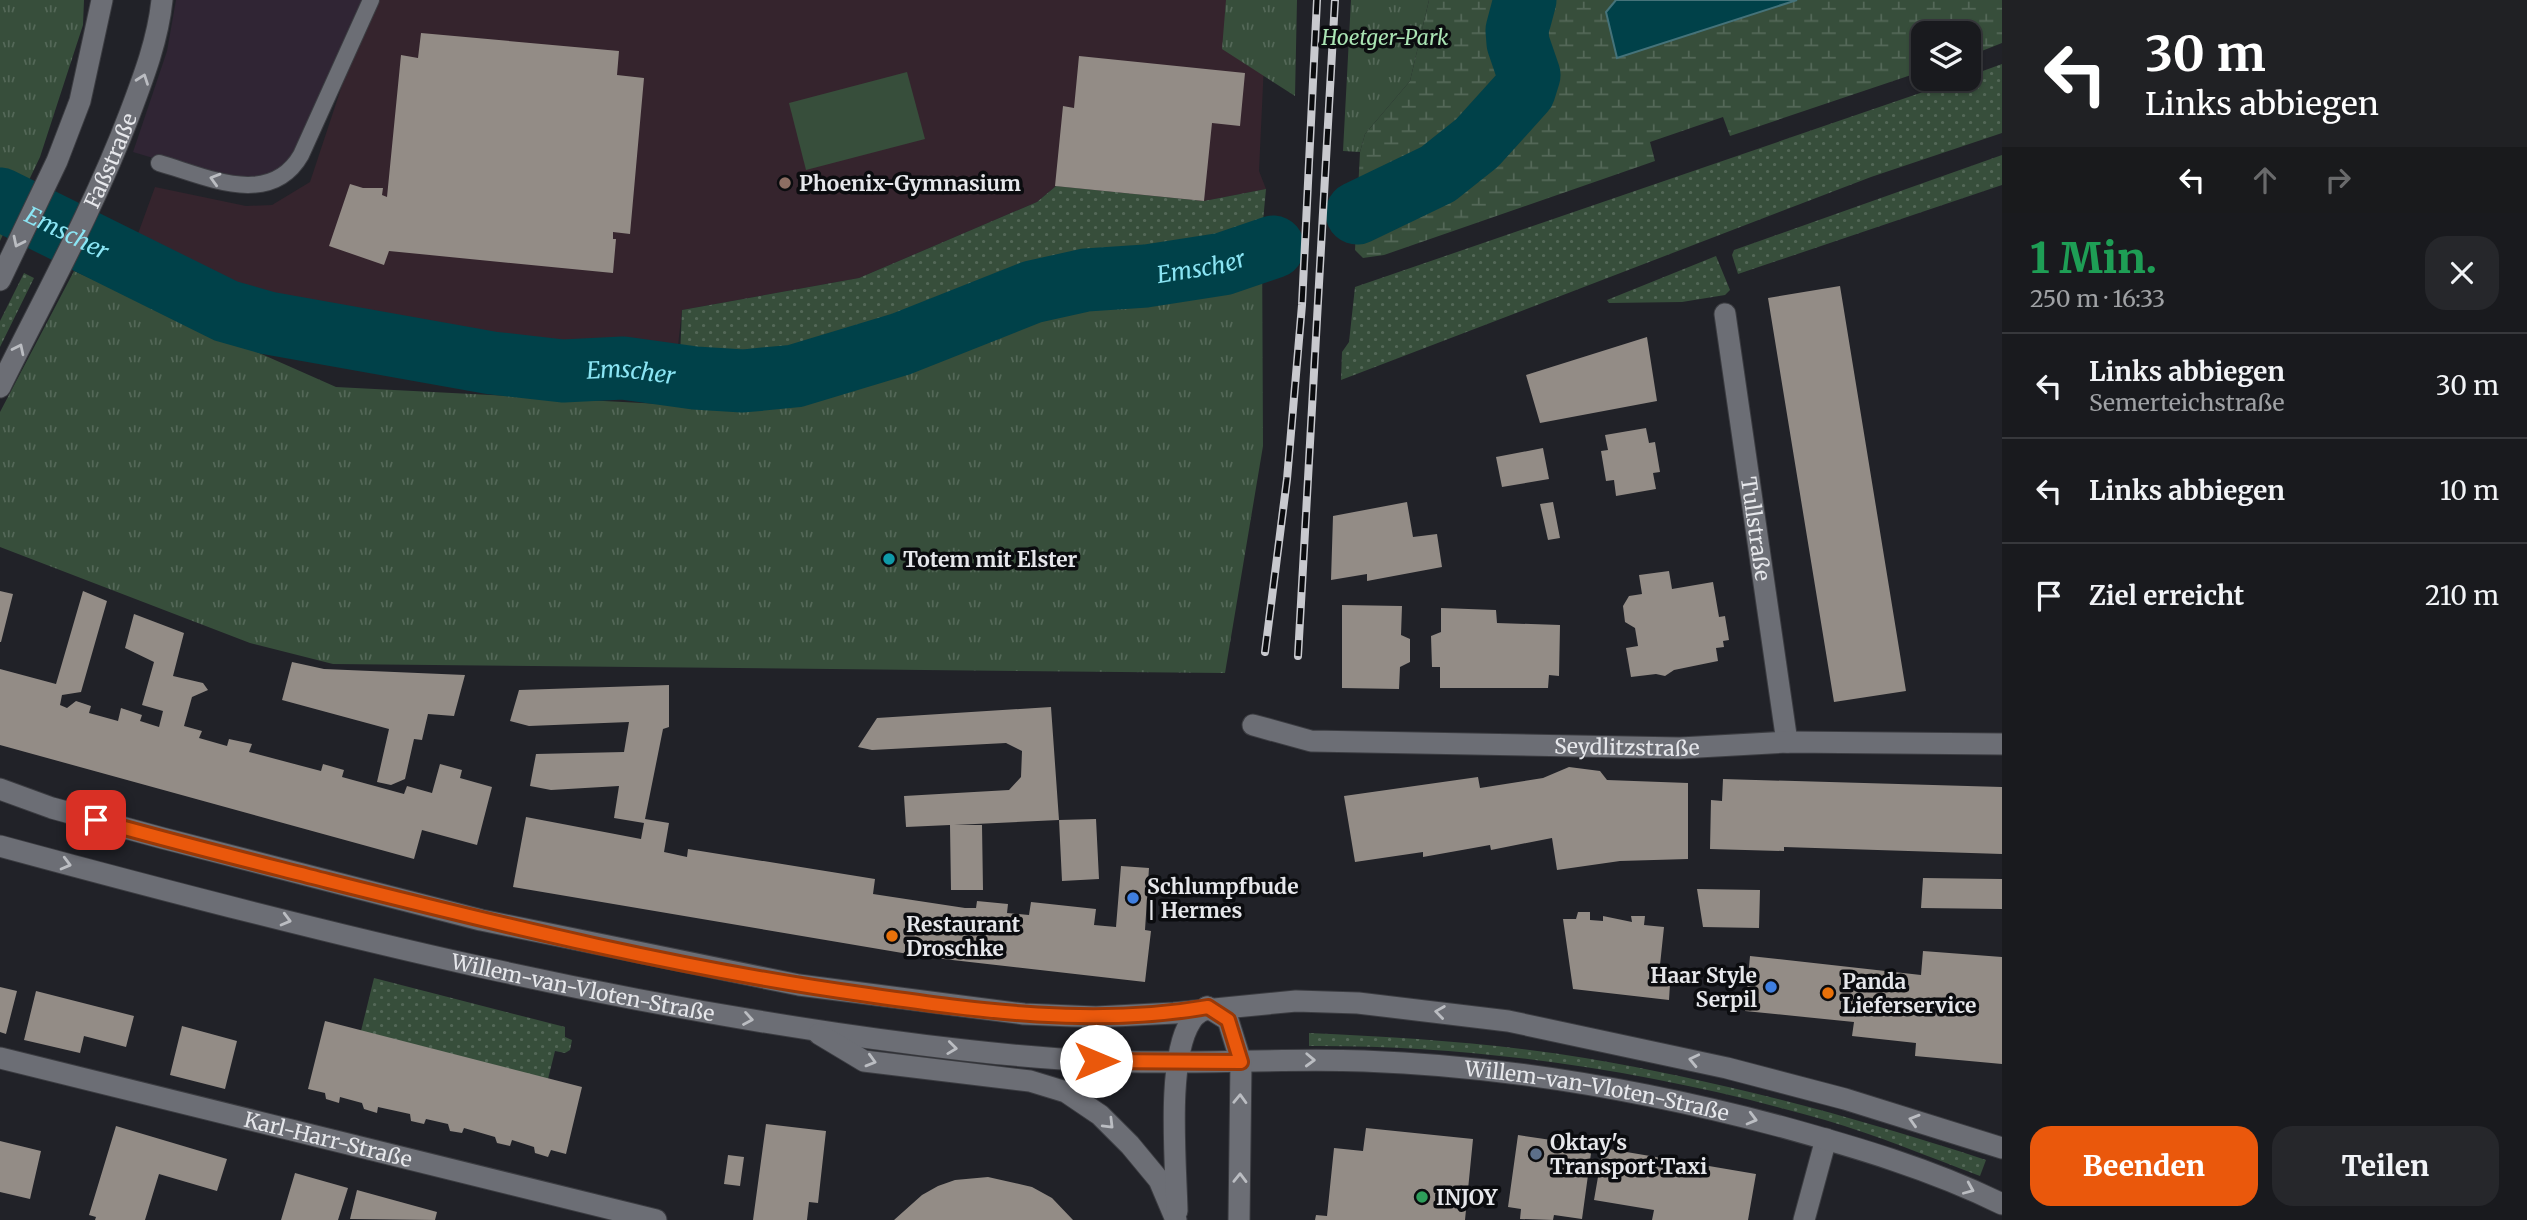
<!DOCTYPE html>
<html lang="de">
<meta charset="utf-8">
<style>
:root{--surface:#191a1e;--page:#26272b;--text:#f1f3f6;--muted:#9fa1a4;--line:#37383c;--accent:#ea580c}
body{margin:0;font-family:Merriweather,serif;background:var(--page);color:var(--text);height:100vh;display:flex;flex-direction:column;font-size:26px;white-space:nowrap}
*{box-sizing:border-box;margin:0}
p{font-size:23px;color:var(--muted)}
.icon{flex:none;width:38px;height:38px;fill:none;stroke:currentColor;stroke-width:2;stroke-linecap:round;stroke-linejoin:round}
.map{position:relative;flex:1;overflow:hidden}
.details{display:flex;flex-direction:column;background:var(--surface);width:525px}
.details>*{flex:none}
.hud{background:#202124;color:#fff;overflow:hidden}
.fabs{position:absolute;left:1911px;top:21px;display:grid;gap:14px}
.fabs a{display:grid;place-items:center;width:70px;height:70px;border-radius:14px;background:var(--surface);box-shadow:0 2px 5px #0004,0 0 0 2px var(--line);font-size:35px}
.pin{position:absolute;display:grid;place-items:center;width:60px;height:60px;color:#fff;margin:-30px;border-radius:14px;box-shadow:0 4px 10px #0006}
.me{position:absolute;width:77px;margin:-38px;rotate:90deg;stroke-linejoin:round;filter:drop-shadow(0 0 5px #0008)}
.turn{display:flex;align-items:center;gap:24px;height:147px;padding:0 28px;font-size:32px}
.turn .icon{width:91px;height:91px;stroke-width:2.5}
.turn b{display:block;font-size:49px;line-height:60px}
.lanes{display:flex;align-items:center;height:66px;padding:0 28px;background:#0003;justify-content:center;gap:35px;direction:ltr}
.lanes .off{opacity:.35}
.round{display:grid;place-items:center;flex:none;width:74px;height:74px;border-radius:21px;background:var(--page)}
.head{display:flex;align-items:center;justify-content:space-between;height:119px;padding:0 28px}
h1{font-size:42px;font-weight:800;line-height:52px;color:#1e9e55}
.action{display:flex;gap:14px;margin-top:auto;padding:14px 28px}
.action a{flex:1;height:80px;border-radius:21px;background:var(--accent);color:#fff;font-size:28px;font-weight:800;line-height:80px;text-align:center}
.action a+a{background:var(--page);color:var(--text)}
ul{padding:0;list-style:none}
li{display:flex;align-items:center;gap:21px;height:105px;padding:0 28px;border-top:2px solid var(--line)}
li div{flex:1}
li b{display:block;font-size:26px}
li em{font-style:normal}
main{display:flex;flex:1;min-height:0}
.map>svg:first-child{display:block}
</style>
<main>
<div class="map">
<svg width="2002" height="1220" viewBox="0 0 2002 1220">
<defs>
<pattern id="grass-dots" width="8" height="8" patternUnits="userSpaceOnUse" patternTransform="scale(1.75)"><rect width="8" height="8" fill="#374e3b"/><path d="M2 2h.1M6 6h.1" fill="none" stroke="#546858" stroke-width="1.8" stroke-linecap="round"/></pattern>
<pattern id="wetland-marsh" width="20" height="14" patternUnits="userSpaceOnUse" patternTransform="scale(1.75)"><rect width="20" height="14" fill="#374e3b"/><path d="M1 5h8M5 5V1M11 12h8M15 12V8" fill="none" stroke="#546858"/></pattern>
<pattern id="park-tufts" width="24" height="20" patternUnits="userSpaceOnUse" patternTransform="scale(1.75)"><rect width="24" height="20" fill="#374e3b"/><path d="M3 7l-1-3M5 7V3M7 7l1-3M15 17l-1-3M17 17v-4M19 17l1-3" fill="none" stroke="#546858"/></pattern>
</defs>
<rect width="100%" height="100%" fill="#212228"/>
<path fill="#302534" d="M176,0H369L287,170L233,182L133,152L167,51Z"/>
<path fill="#35242d" d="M373,0H1267L1259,171L1266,189L1204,201L1056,186L1037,202L859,278L682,310L676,364L428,339L279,309L206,286L131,253L155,187L246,206L272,205L310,182L361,28Z"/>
<path fill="url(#grass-dots)" d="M2002,64V133L1871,177L1341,380L1342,352L1349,342L1355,287L1961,79H1969V76Z
M2002,155V185L1738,274L1732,255L1734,250Z
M1056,186L1204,201L1266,189L1262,232L827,376L678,403L682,310L859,278L1037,202Z
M1716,256L1730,290L1725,295L1682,302L1609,303L1607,300Z
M24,273L34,278L0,347V321Z
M374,978L565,1027V1037L572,1040L570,1050L565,1053L555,1051L548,1079L361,1031Z
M1309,1033C1401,1037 1494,1043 1585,1058C1721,1081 1855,1117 1986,1160L1980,1176C1929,1157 1877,1135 1825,1120C1657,1072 1483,1045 1309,1046Z"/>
<path fill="url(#wetland-marsh)" d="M1429,0H1616L1606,12L1617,58L1797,0H2002V43L1969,56V33H1923V71L1730,136L1723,117L1650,142L1655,161L1384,255L1363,258L1355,250L1360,152L1365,134L1410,81Z"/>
<path fill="url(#park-tufts)" d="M0,0H84L83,25L40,157L0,241Z
M1226,0H1297L1295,96L1222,49Z
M1351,0H1429L1410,81L1365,134L1360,152L1343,151Z
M1262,232L1263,446L1225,673L333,664L250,643L0,547V412L74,271L336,387L661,404L827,376Z"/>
<path fill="#374e3b" d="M907,72L925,139L806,170L789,103Z"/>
<path fill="#004149" stroke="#45737a" stroke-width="2" d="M1616,0H1797L1617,58L1606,12Z"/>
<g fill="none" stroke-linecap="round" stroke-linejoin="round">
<g stroke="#004149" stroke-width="63">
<path id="s1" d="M0,199L226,311L268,323L492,363L563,371L623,368L695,378L743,381L795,376L901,344L1032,292L1086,280L1146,276L1223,264L1273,247"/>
<path d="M1357,213L1438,174L1477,143L1524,91L1529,75L1518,43L1517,30L1525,0"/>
</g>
</g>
<path fill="#938c86" d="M421,33L619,51L617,75L644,78L630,234L613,232V239H616L613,273L389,251L384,265L329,246L350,184L363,188H383L382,195L387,197L401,55L418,58Z
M1079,56L1245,73L1240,126L1212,123L1204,201L1055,186L1063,106L1074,108Z
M1840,286L1906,691L1834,702L1768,298Z
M1647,337L1657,401L1540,423L1526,375Z
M1646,428L1649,443L1655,442L1660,472L1653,473L1656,489L1616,496L1614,480L1606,481L1601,451L1608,450L1605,435Z
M1543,448L1549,479L1502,487L1496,457Z
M1407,502L1413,537L1437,534L1442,567L1367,581V574L1331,580L1333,516Z
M1553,502L1560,538L1548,540L1540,504Z
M1669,571L1672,589L1713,582L1719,617L1725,616L1729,640L1723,641L1724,647L1716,648L1718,661L1674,670L1665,676L1656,674L1631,677L1626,648L1638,646L1635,628L1625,622L1623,606L1629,596L1642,594L1639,575Z
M0,591L13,594L1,642H0Z
M83,591L107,601L81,692L62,695L60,705L67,708L76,701L91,706L89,713L118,721L121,708L142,715L140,721L159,727L163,711L142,705L154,662L125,648L134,614L184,633L173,676L203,683L208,690L192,697L184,726L202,731L199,738L227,746L229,739L252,744L249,752L321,771L323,764L344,770L342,777L404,794L407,786L432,793L440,764L462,770L460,778L492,787L477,845L422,830L414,859L0,745V669L56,684Z
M1342,605L1402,606L1401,635L1410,639V662L1400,667L1399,689L1342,688Z
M1441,608L1496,610L1497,623L1560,625L1559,676L1549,675L1548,688H1440V667H1432L1431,636L1441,632Z
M292,662L324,669L465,675L454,716L428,714L422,740L414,739L405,779L391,785L377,782L389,729L282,700Z
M669,685V727L663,729L645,819L669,823L664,852L687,857L688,849L875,879L873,894L965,908H976L977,901L1008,904L1007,913L1029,915L1031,902L1096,909L1094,925L1116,927L1121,866L1149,868L1145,930L1151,931L1145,982L926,957L513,887L526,817L641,839L644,823L614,818L619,786L551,790L530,786L536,754L624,752L629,722L529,726L510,721L519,690Z
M1051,707L1059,820L1096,819L1099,879L1062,881L1059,820L954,825H982L983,890H951L950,825L906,827L904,796L1009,790L1021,777L1022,751L1006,743L872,750L858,747L877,718Z
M1569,767L1600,771L1607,780L1688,783V859L1620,861L1557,870L1552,838L1491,850L1490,845L1423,857V852L1355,862L1344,796L1478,777L1480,788L1543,778Z
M1723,779L2002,787V854L1784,847V851L1710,849L1711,800L1722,801Z
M1923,878L2002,879V909L1921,908Z
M1697,889L1760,890L1759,928L1703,927Z
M1578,912H1590V920L1603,921V916L1632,922L1631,916H1645L1644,925L1664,927L1658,984H1670L1669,1000L1573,989L1563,919H1576Z
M1923,951L2002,957V1064L1915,1056L1916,1043L1852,1036L1854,1022L1745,1011L1750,956L1921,975Z
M0,987L17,991L6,1034L0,1032Z
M36,991L134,1016L126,1047L84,1036L80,1053L24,1040Z
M325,1021L582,1087L566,1154L551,1150L548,1157L535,1153L534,1147L512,1140L510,1146L497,1143L495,1137L464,1128L462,1133L450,1131L448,1124L426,1119L424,1124L411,1121L410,1114L378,1107L377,1113L364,1109L362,1103L340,1097L339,1103L326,1099L325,1093L308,1089Z
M182,1026L237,1041L225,1089L170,1075Z
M766,1124L826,1131L818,1203L809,1202L807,1220H753Z
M116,1126L227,1159L217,1191L159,1174L145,1220H95L96,1217L89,1215Z
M1366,1128L1473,1139L1465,1220H1315L1316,1215L1327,1216L1334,1148L1363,1151Z
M1518,1135L1592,1146L1582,1219L1554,1215L1553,1220L1520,1219L1521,1209L1508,1207Z
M0,1141L41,1151L30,1199L0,1192Z
M1603,1148L1756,1174L1748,1220H1652L1654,1210L1594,1200Z
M728,1155L744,1157L740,1186L724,1184Z
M295,1173L348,1188L338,1220H281Z
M988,1177L1032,1187L1052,1198L1073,1220H894L922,1195L938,1186L955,1180Z
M357,1190L437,1212L435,1220L350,1219Z"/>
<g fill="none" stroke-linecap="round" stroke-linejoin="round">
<g stroke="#3b3c41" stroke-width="18">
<path id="lane" d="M159,163C205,176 270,209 301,155L371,0"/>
</g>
<g stroke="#3b3c41" stroke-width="23">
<g id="street">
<path id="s2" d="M1725,314L1787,742"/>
<path id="s3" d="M1253,725L1311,741L1680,748L1787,742L2002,744"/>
<path id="s4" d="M0,1058L656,1220"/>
<path d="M1804,1220L1826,1139"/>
</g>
</g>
<g stroke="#3b3c41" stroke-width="23">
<g id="secondary">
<path d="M0,280L57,161L80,101L102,0"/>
<path id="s5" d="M0,387C45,296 94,208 130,113C144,76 158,39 162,0"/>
<path d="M0,789L52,808L162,838L481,920L799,985L1024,1014L1096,1017L1174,1013L1296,1001L1358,1003L1508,1021L1727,1068L1845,1099L2002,1148"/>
<path id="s6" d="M0,846C317,932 637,1013 964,1050C1008,1055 1053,1059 1097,1061C1186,1065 1275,1058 1364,1061C1505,1066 1643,1090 1779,1126C1855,1147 1931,1169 2002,1204"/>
<path d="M1207,1007L1228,1020L1241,1062L1239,1220"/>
<path d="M819,1034L864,1061L1030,1081L1066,1092L1100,1115L1130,1145L1159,1180L1176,1220"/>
<path d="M1177,1211C1176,1164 1166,1059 1191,1021C1194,1015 1202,1011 1207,1007"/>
</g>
</g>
<use href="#lane" stroke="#6c6e75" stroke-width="16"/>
<use href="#street" stroke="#6c6e75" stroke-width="21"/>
<use href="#secondary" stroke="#6c6e75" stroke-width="21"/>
<g stroke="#c8c9ce" stroke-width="8">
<path id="rail" d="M1265,652L1287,479L1302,305L1317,0
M1298,656L1335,0"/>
</g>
<use href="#rail" stroke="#0b0c0f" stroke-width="5" stroke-dasharray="16" stroke-linecap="butt"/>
</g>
<defs><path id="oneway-chevron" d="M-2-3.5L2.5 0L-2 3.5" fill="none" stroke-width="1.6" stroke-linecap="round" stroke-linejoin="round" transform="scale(1.75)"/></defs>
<g stroke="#bbbdc2">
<use href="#oneway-chevron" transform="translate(143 79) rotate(-70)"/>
<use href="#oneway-chevron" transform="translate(215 179) rotate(-164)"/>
<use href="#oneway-chevron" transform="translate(18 242) rotate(116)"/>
<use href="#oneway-chevron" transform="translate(19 349) rotate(-64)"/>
<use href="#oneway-chevron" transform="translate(66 864) rotate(15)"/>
<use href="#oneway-chevron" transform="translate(286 920) rotate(15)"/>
<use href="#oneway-chevron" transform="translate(1440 1012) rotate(-172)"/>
<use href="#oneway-chevron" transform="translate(748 1019) rotate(10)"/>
<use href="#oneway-chevron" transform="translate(952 1048) rotate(7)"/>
<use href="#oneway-chevron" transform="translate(1310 1060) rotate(2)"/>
<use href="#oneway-chevron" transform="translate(1694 1060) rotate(-167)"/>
<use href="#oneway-chevron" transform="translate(871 1061) rotate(16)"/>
<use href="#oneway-chevron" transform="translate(1240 1099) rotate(-88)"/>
<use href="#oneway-chevron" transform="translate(1752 1119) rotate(15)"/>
<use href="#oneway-chevron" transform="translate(1914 1120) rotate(-163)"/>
<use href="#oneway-chevron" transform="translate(1109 1124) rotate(45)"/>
<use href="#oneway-chevron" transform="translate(1240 1178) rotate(-89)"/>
<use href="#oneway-chevron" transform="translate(1969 1189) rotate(23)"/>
</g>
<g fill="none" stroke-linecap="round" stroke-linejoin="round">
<g stroke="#983908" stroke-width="18">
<path id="route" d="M96,820C173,842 250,861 328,881C506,926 685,970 868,995C980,1011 1094,1027 1208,1007L1228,1020L1241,1062L1096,1061"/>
</g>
<use href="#route" stroke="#ea580c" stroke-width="12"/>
</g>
<circle fill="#8d6e63" stroke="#0b0c0f" stroke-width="2.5" cx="785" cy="183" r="7"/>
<circle fill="#0f9aa8" stroke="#0b0c0f" stroke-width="2.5" cx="889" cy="559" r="7"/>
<g fill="#3f7fe0" stroke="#0b0c0f" stroke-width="2.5">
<circle cx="1133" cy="898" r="7"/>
<circle cx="1771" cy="987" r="7"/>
</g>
<g fill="#e8710a" stroke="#0b0c0f" stroke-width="2.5">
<circle cx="892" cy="936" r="7"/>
<circle cx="1828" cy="993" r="7"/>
</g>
<circle fill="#5c6f8a" stroke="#0b0c0f" stroke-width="2.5" cx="1536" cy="1154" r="7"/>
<circle fill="#2e9e5b" stroke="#0b0c0f" stroke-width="2.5" cx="1422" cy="1197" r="7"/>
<g text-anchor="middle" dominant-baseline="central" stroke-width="7" stroke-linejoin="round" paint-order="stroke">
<g font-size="21" font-style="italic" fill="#aae4b4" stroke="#0b0c0f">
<text x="1385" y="37">Hoetger-Park</text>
</g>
<g font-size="21" fill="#e6e7eb" stroke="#0b0c0f">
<text stroke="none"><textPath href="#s5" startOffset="252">Faßstraße</textPath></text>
<text stroke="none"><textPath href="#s2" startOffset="217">Tullstraße</textPath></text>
<text stroke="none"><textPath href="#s3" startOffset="376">Seydlitzstraße</textPath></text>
<text stroke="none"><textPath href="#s6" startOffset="600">Willem-van-Vloten-Straße</textPath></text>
<text stroke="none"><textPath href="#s6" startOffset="1622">Willem-van-Vloten-Straße</textPath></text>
<text stroke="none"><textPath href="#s4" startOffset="338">Karl-Harr-Straße</textPath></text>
</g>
<g font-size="21" font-weight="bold" fill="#e6e7eb" stroke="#0b0c0f" text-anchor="start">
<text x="799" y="183">Phoenix-Gymnasium</text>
<text x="903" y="559">Totem mit Elster</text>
<text x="1147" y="886">Schlumpfbude<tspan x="1147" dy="24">| Hermes</tspan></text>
<text x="906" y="924">Restaurant<tspan x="906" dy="24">Droschke</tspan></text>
<text x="1757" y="975" text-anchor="end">Haar Style<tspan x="1757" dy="24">Serpil</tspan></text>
<text x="1842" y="981">Panda<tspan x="1842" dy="24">Lieferservice</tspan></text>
<text x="1550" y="1142">Oktay's<tspan x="1550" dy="24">Transport Taxi</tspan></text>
<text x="1436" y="1197">INJOY</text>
</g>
<g font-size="23" font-style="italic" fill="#8be5f4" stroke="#0b0c0f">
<text stroke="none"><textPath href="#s1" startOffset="75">Emscher</textPath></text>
<text stroke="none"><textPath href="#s1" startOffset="1251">Emscher</textPath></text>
<text stroke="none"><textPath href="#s1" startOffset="663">Emscher</textPath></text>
</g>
</g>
</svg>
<div class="fabs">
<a><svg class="icon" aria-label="layers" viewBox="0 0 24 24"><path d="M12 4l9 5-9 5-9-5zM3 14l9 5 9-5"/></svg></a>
</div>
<div class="pin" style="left:96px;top:820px;background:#d93025"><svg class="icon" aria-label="arrive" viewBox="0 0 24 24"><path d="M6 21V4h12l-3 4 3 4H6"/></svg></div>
<svg class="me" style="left:1096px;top:1061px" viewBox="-20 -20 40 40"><circle r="19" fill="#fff"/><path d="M0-13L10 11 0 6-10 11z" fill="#ea580c"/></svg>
</div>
<section class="details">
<div class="hud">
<div class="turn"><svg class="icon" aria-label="left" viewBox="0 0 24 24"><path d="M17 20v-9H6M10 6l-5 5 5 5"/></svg><div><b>30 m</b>Links abbiegen</div></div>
<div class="lanes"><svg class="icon" aria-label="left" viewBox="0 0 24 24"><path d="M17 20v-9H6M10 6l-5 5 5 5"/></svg><svg class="icon off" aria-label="ahead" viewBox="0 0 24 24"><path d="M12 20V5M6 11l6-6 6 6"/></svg><svg class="icon off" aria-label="right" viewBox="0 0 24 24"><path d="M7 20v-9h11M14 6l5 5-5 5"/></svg></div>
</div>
<div class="head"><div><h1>1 Min.</h1><p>250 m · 16:33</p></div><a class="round"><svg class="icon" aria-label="close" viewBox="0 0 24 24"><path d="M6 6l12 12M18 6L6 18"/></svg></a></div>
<ul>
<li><svg class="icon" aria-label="left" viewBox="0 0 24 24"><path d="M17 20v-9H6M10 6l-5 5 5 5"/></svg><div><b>Links abbiegen</b><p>Semerteichstraße</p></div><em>30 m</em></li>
<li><svg class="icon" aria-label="left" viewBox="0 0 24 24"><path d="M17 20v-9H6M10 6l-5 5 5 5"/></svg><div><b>Links abbiegen</b></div><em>10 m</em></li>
<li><svg class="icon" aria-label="arrive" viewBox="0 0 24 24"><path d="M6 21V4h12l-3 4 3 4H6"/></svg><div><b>Ziel erreicht</b></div><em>210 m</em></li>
</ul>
<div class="action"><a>Beenden</a><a>Teilen</a></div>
</section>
</main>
